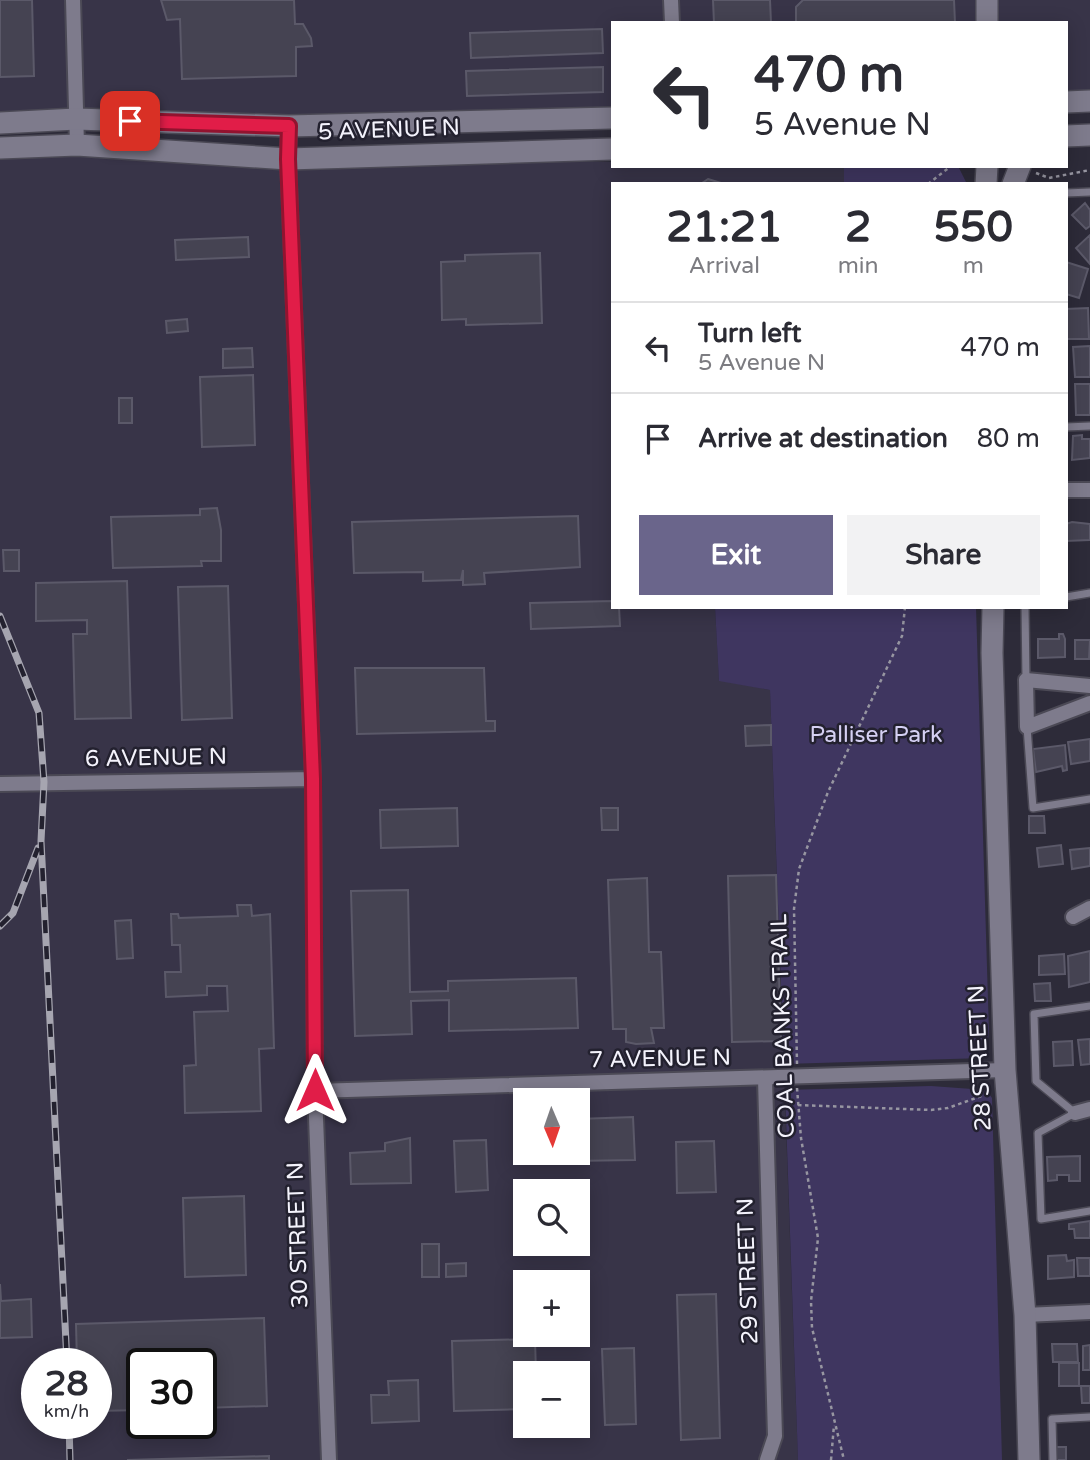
<!DOCTYPE html>
<meta charset="utf-8">
<style>
:root{--surface:#fff;--page:#f2f2f3;--text:#2b2b33;--muted:#7c7c81;--line:#e1e1e2;--accent:#6a658b}
body{margin:0;font-family:"Varela Round",sans-serif;background:var(--page);color:var(--text);height:100vh;display:flex;flex-direction:column;font-size:26px;white-space:nowrap}
*{box-sizing:border-box;margin:0}
p{font-size:23px;color:var(--muted)}
.icon{flex:none;width:38px;height:38px;fill:none;stroke:currentColor;stroke-width:2;stroke-linecap:round;stroke-linejoin:round}
.map{position:relative;flex:1;overflow:hidden}
.drawer{position:absolute;left:611px;top:182px;width:457px;height:427px;display:flex;flex-direction:column;background:var(--surface);border-radius:0px;box-shadow:0 4px 18px #0003}
.drawer>*{flex:none}
.top-card{position:absolute;left:611px;top:21px;width:457px;height:147px;border-radius:0px;box-shadow:0 4px 18px #0003;background:#fff;color:var(--text);overflow:hidden}
.needle{width:46px;rotate:178deg}
.buttons{position:absolute;left:513px;top:1088px;display:grid;gap:14px}
.buttons a{display:grid;place-items:center;width:77px;height:77px;border-radius:0px;background:var(--surface);box-shadow:0 4px 18px #0003;font-size:35px}
.speed{position:absolute;left:21px;top:1348px;display:flex;gap:14px;font-size:35px;font-weight:700;text-align:center}
.speed>*{display:grid;place-content:center;width:91px;height:91px;border-radius:50%;background:var(--surface);box-shadow:0 4px 18px #0003;line-height:1}
.speed small{font-size:18px;font-weight:400}
.speed .limit{border:4px solid #111;border-radius:10px;background:#fff;color:#111}
.pin{position:absolute;display:grid;place-items:center;width:60px;height:60px;color:#fff;margin:-30px;border-radius:14px;box-shadow:0 4px 10px #0006}
.me{position:absolute;width:77px;margin:-38px;rotate:0deg;stroke-linejoin:round;filter:drop-shadow(0 0 5px #0008)}
.turn{display:flex;align-items:center;gap:24px;height:147px;padding:0 28px;font-size:32px}
.turn .icon{width:91px;height:91px;stroke-width:2.5}
.turn b{display:block;font-size:49px;line-height:60px}
.eta{display:flex;justify-content:space-evenly;align-items:center;height:119px;text-align:center}
.eta b{font-size:42px;font-weight:700;line-height:49px}
.cta{display:flex;gap:14px;margin-top:auto;padding:14px 28px}
.cta a{flex:1;height:80px;border-radius:0px;background:var(--accent);color:#fff;font-size:28px;font-weight:700;line-height:80px;text-align:center}
.cta a+a{background:var(--page);color:var(--text)}
ul{padding:0;list-style:none}
li{display:flex;align-items:center;gap:21px;height:91px;padding:0 28px;border-top:2px solid var(--line)}
li div{flex:1}
li b{display:block;font-size:26px}
li em{font-style:normal}
.map>svg:first-child{display:block}
</style>
<div class="map">
<svg width="1090" height="1460" viewBox="0 0 1090 1460">
<rect width="100%" height="100%" fill="#2d2b39"/>
<path fill="#383448" fill-rule="evenodd" d="M0,0H1090V102L1066,104V23H612V113L338,118L125,108L0,113Z
M0,147L288,159L612,162V166H844V184H612V607H715L719,680L770,690L798,1460H0ZM525,1101H578V1153H525ZM525,1192H578V1244H525ZM525,1283H578V1335H525ZM37,1363H96V1423H37ZM142,1363H201V1423H142ZM525,1374H578V1426H525Z"/>
<path fill="#3f3660" d="M844,166H958L967,184H844Z
M715,607H976L989,1033L984,1058L784,1064L770,690L719,681Z
M931,1086L986,1090L992,1098L1002,1460H798L785,1090Z"/>
<path fill="#454352" stroke="#5b5969" stroke-width="2" d="M0,0H32L34,76L0,77Z
M161,0H294L295,24H303L311,38L312,46L296,47V76L182,79L180,19L167,20Z
M713,0H770L771,23H714Z
M803,0H954L955,23H796V7Z
M602,29L603,53L471,58L470,33Z
M603,67V92L467,96L466,71Z
M708,179L721,183L741,184H689L702,183Z
M1085,203L1090,210V226L1086,229L1072,215Z
M1090,235V264L1076,248Z
M248,237L249,257L176,260L175,240Z
M540,253L542,323L466,325V319L442,320L441,262L465,261V255Z
M1066,262L1088,269L1079,298L1066,294Z
M1088,308L1089,339H1066V309Z
M187,319L188,331L167,333L166,321Z
M1090,346V377H1075L1073,347Z
M252,348L253,367L223,368V349Z
M253,375L255,445L202,447L200,377Z
M1075,384H1090V415H1076Z
M119,398H132V423H119Z
M1082,435V439H1090V458L1072,460L1073,436Z
M217,508L221,530V561H201L202,566L113,568L111,517L200,515V509Z
M578,516L580,567L484,573L485,584L463,585V570L461,580L423,581V572L354,573L352,522Z
M1072,522L1090,524V540L1066,541V524Z
M3,550H19V571H4Z
M127,581L131,718L75,719L73,634H87V620L36,621V583Z
M228,586L232,718L182,720L178,587Z
M612,601V607H619L620,626L531,629L530,603Z
M1059,634H1063L1065,639V657L1038,658V639H1059Z
M1075,640H1090L1089,659H1075Z
M355,668H484L486,721H495V731L357,734Z
M771,725V745L746,746L745,726Z
M1090,739V761L1071,764L1068,742Z
M1065,745L1067,770L1063,771L1062,766L1036,772L1033,749Z
M457,808L458,846L381,848L380,810Z
M601,808H618V830H602Z
M1029,816H1044L1045,833H1029Z
M1061,845L1063,864L1039,867L1037,848Z
M1090,848V866L1072,869L1070,850Z
M776,875L781,1041L732,1042L728,876Z
M647,878L649,952H661L664,1028H651L654,1043L636,1044L626,1042V1029H613L608,880Z
M408,890L410,992L448,991V981L576,978L578,1028L449,1031V1000L411,1001L412,1034L355,1036L351,891Z
M237,905H251L252,916L270,914L274,1048L259,1049L261,1111L185,1113L184,1066L196,1065L194,1012L228,1011L227,986H207V995L166,997L165,972H181L180,945H172L171,914H178L179,918L238,916Z
M131,920L133,958L117,959L115,921Z
M1090,951V982L1069,987L1068,956Z
M1064,954L1065,974L1039,975V956Z
M1050,983L1051,1001H1035L1034,984Z
M1090,1039V1064L1081,1065L1078,1040Z
M1072,1041L1073,1065L1054,1066L1053,1042Z
M633,1117L635,1160L572,1161V1153H578V1119Z
M410,1138L411,1183L351,1184L350,1153L385,1151V1143Z
M486,1140L488,1190L456,1192L454,1141Z
M714,1141L716,1192L677,1193L676,1142Z
M1080,1156V1181H1069V1175H1057V1180L1048,1181L1047,1157Z
M244,1196L246,1275L185,1277L183,1198Z
M1090,1221V1238H1075L1074,1229H1069V1224Z
M422,1244H439V1277H422Z
M1066,1255L1067,1261L1074,1260V1277L1048,1279V1256Z
M1077,1258H1090V1276H1078Z
M466,1263V1276L446,1277V1264Z
M0,1284L1,1301L31,1299L32,1337L0,1338Z
M716,1294L720,1438L681,1440L677,1295Z
M264,1318L267,1406L201,1408V1363H142V1410L96,1411V1363H77L76,1324Z
M535,1339L536,1374H525V1409L454,1411L452,1341Z
M1052,1344H1077L1078,1362H1053Z
M1090,1345V1370H1083V1346Z
M634,1348L636,1424L605,1425L602,1349Z
M1059,1363H1079V1386H1059Z
M418,1380L419,1421L372,1423L371,1395H389L388,1381Z
M1081,1386H1090V1403H1082Z
M1055,1447H1066V1460H1056Z
M269,1456V1460H127Z"/>
<g fill="none" stroke-linecap="round" stroke-linejoin="round">
<g stroke="#4b4955" stroke-width="10">
<path id="lane" d="M1066,193L1090,192
M1066,427L1090,426
M1066,597L1090,593
M1025,607L1026,680
M1027,727L1033,808L1090,799
M1090,1006L1034,1014L1036,1081L1075,1113L1038,1133L1041,1219L1090,1211
M1053,1460L1052,1419L1090,1417"/>
</g>
<g stroke="#4b4955" stroke-width="18">
<path id="street" d="M73,0L77,145
M671,0L672,23
M289,126L288,159L313,779L315,1091L329,1460
M1066,490H1090
M1090,686L1026,680L1027,727L1090,703
M0,784L313,779
M1073,917L1090,908
M765,1079L775,1436L767,1460
M315,1091L1005,1070
M1075,1113L1090,1109
M1025,1315L1090,1312"/>
</g>
<g stroke="#4b4955" stroke-width="24">
<path id="secondary" d="M987,0V23
M1066,102L1090,101
M0,123L76,119L289,126L612,118
M1066,136L1090,135
M0,148L77,145L288,159L612,149
M986,184L987,166
M1013,184L1020,166
M993,607L992,653L1005,1070L1025,1315L1029,1460"/>
</g>
<path stroke="#9796a1" stroke-width="2.5" stroke-dasharray="3.5 3.5" stroke-linecap="butt" d="M1036,173L1049,178L1090,170
M928,184L951,166
M797,1064L794,909L799,869L828,792L902,636L905,607
M797,1088L801,1138L818,1238L811,1301L812,1328L844,1460
M798,1105L931,1110L948,1108L990,1093
M831,1460L834,1425"/>
<use href="#lane" stroke="#7e7b8c" stroke-width="7"/>
<use href="#street" stroke="#7e7b8c" stroke-width="14"/>
<use href="#secondary" stroke="#7e7b8c" stroke-width="21"/>
<g stroke="#a6a5b0" stroke-width="7">
<path id="rail" d="M0,616L39,713L44,782L41,841L67,1363
M0,926L13,913L38,848
M69,1423L70,1460"/>
</g>
<use href="#rail" stroke="#23212f" stroke-width="4.5" stroke-dasharray="13" stroke-linecap="butt"/>
</g>
<g fill="none" stroke-linecap="round" stroke-linejoin="round">
<g stroke="#92132f" stroke-width="18">
<path id="route" d="M130,121L289,126L288,159L313,779L315,1090"/>
</g>
<use href="#route" stroke="#e11d48" stroke-width="12"/>
</g>
<g text-anchor="middle" dominant-baseline="central" stroke-width="5" stroke-linejoin="round" paint-order="stroke">
<g font-size="23" fill="#f4f3fc" stroke="#23212f">
<text transform="translate(389 130) rotate(-2)">5 AVENUE N</text>
<text transform="translate(156 758) rotate(-1)">6 AVENUE N</text>
<text transform="translate(783 1026) rotate(-92)">COAL BANKS TRAIL</text>
<text transform="translate(980 1058) rotate(-93)">28 STREET N</text>
<text transform="translate(660 1059) rotate(-1)">7 AVENUE N</text>
<text transform="translate(298 1235) rotate(-92)">30 STREET N</text>
<text transform="translate(748 1271) rotate(-92)">29 STREET N</text>
</g>
<g font-size="23" fill="#d5d0f3" stroke="#23212f">
<text x="876" y="735">Palliser Park</text>
</g>
</g>
</svg>
<div class="buttons">
<a><svg class="needle" viewBox="-14 -14 28 28"><path d="M0-13l5 13h-10z" fill="#e53935"/><path d="M0 13l5-13h-10z" fill="#7c7c81"/></svg></a>
<a><svg class="icon" aria-label="search" viewBox="0 0 24 24"><circle cx="10" cy="10" r="6"/><path d="M15 15l6 6"/></svg></a>
<a>+</a>
<a>−</a>
</div>
<div class="speed"><div>28<small>km/h</small></div><div class="limit">30</div></div>
<div class="pin" style="left:130px;top:121px;background:#d93025"><svg class="icon" aria-label="arrive" viewBox="0 0 24 24"><path d="M6 21V4h12l-3 4 3 4H6"/></svg></div>
<svg class="me" style="left:315px;top:1090px" viewBox="-20 -20 40 40"><path d="M0-17L14 15 0 8-14 15z" fill="#e11d48" stroke="#fff" stroke-width="4"/></svg>
<div class="top-card">
<div class="turn"><svg class="icon" aria-label="left" viewBox="0 0 24 24"><path d="M17 20v-9H6M10 6l-5 5 5 5"/></svg><div><b>470 m</b>5 Avenue N</div></div>
</div>
<section class="drawer">
<div class="eta">
<div><b>21:21</b><p>Arrival</p></div>
<div><b>2</b><p>min</p></div>
<div><b>550</b><p>m</p></div>
</div>
<ul>
<li><svg class="icon" aria-label="left" viewBox="0 0 24 24"><path d="M17 20v-9H6M10 6l-5 5 5 5"/></svg><div><b>Turn left</b><p>5 Avenue N</p></div><em>470 m</em></li>
<li><svg class="icon" aria-label="arrive" viewBox="0 0 24 24"><path d="M6 21V4h12l-3 4 3 4H6"/></svg><div><b>Arrive at destination</b></div><em>80 m</em></li>
</ul>
<div class="cta"><a>Exit</a><a>Share</a></div>
</section>
</div>
